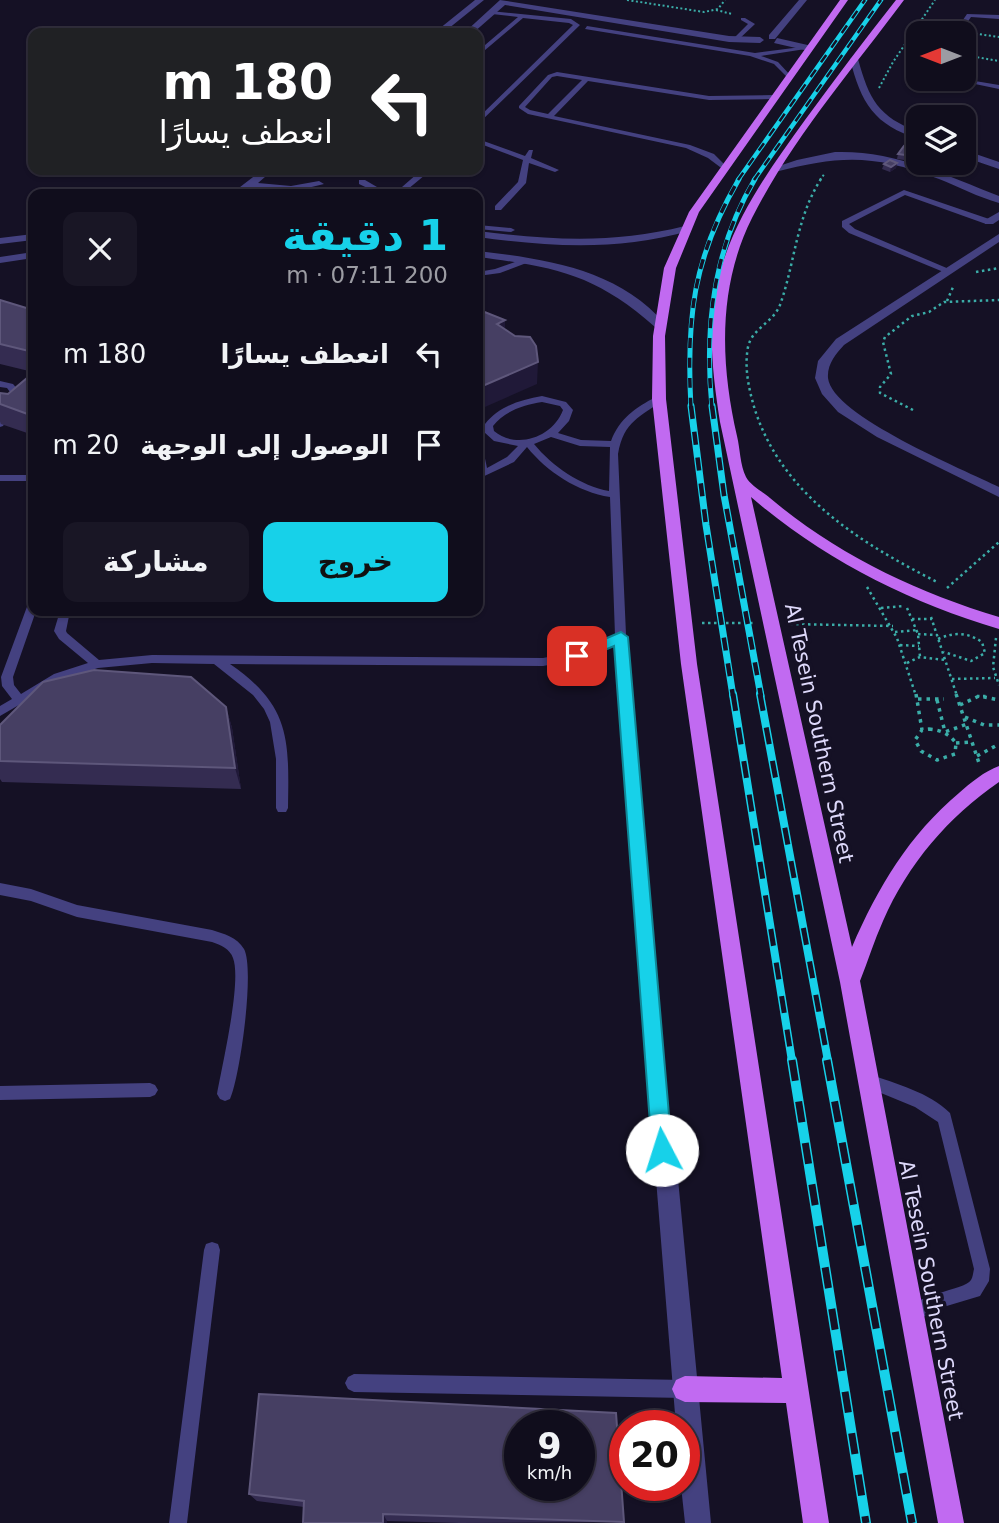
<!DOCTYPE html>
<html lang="ar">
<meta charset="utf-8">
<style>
:root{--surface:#100d1c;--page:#191625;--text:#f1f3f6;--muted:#9c9ca3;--line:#302d3b;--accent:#17d1e9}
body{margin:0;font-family:"DejaVu Sans","Noto Naskh Arabic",sans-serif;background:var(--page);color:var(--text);direction:rtl;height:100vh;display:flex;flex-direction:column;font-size:26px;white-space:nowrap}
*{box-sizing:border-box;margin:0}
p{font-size:23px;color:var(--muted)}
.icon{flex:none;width:38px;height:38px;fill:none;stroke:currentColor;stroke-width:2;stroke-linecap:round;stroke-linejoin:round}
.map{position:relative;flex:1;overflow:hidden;direction:ltr}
.sheet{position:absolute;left:28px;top:189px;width:455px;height:427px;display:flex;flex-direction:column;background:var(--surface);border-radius:14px;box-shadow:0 2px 5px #0004,0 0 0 2px var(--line);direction:rtl}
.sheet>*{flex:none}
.top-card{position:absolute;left:28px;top:28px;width:455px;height:147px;border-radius:14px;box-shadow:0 2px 5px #0004,0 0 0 2px var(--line);direction:rtl;background:#202124;color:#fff;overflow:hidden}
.needle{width:46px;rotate:270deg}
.controls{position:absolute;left:906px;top:21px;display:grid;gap:14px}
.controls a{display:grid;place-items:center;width:70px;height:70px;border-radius:14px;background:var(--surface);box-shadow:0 2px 5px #0004,0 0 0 2px var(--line);font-size:35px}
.speed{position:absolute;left:504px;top:1410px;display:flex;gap:14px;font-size:35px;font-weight:700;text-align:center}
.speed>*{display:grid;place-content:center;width:91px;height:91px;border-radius:50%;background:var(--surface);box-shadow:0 2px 5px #0004,0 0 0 2px var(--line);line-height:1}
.speed small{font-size:18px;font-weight:400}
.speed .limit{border:10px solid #d22;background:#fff;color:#111}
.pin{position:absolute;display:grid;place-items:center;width:60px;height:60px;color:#fff;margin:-30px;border-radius:14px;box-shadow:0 4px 10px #0006}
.me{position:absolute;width:77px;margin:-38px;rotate:355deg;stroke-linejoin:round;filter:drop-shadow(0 0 5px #0008)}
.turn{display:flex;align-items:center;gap:24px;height:147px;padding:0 35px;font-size:32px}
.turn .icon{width:91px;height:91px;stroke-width:2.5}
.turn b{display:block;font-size:49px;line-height:60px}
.round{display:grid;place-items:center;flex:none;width:74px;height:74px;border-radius:14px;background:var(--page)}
.summary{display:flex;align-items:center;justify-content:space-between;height:119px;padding:0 35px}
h1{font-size:42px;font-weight:600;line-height:52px;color:var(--accent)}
.action{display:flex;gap:14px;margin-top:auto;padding:14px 35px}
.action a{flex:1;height:80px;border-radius:14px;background:var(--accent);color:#111;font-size:28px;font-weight:600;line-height:80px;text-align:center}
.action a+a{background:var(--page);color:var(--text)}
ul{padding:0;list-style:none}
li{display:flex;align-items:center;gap:21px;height:91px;padding:0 35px}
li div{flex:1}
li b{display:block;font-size:26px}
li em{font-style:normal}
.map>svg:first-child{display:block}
</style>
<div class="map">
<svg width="999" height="1523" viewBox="0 0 999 1523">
<rect width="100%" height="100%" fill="#151125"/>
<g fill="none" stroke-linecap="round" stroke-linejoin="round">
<path stroke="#3bada8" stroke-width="2" stroke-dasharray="2 2.5" stroke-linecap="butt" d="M627,0L704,12L718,9L725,0
M716,10L732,14
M971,33L999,37
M964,55L999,61
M879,88L893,62L935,0
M820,180L825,173"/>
<path stroke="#3bada8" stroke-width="2.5" stroke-dasharray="2.5 3.5" stroke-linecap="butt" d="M821,179C796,218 795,263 780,305C773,323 752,328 748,347C744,368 749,390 755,410C783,496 861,543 937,582
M976,272L999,268
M947,301L953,287
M913,410L880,393V387L891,374L883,342L885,337L912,316L929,312L944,302L999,300
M867,587L897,638L916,696
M947,588L999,542
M881,608L903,606
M907,608L918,634L920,657
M931,617L957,696
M912,619H932
M702,623H754
M790,624L893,626
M895,632L917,630
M918,634L937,635
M996,638L993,667L999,685
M938,639C954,632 967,632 982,642L985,653L971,661L944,652
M900,645L919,646
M907,663L920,657L945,660
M952,679L995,678
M977,696H989"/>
<path stroke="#3bada8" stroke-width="3.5" stroke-dasharray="3.5 5" stroke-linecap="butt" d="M916,694L922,730
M956,694L979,763
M918,699H944
M937,700L945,732L967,724
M960,705L979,696L999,700
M965,717L984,725H999
M929,729C941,730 949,734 956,743L955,754L937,760L921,751L915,740L922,730Z
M956,743L971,742
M977,756L999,744"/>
<path fill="#444180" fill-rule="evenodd" d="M490,11L571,19L580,25L478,124V118L573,25L569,23L523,18L478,56V51L518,17L492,14Z
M967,14L999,15V19L971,17L960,33H954Z
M741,18H745L755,24L737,41H733V39L748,24L741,20Z
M587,26L755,53L809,46L812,48L761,56L778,62L791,76L788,78L774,64L750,56L585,29Z
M557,72L709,96L774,95L777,97L774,99L709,100L588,81L554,116L690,145L714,154L728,168L724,170L708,158L686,148L528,114L519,108V106L548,75ZM557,76L582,80L548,114L530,110L525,107L552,77Z
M951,79H963L999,85V89Z
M478,139L525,156L529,150H533L531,158L559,170L555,172L529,163L526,183L501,210H495V206L518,182L523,160L478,143Z
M418,173L425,175L402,194H394Z
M359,180H365L389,194H380L359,184Z
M904,190L992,220L993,222L986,224L905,195L849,224L855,229L949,269L950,271L946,273L849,233L842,227V221Z
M478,225L511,228L515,230L511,232L478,229Z
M526,258H529V262L500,273L478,276V272L495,269Z
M0,381L13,384L20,392L19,401L3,426L0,427C0,411 9,407 10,392L7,388L0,387Z
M542,396L566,402L573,410L569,421L558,433L581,440L611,441C619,419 636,407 656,397L659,396L664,399C640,418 624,420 618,454L627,657L670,1150L668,1155L662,1158L656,1155L654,1150L615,644L581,659L543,666L230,664C291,706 289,740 288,808L286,812H278L276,808V759L270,722L264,709L253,695L214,664L152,663L98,668L62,680L0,716V706L12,699L2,686L1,677L28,604L33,600V611H36L13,677L14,685L21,694L54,674L88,663L59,639L54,631L60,611H70L66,631L67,633L99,660L152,655L543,658L575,652L615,635L610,497C578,492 547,472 527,447L514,462L478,479V446L483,449L487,468L507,457L518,446L494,441L484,432L485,424C499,406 520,400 542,396ZM542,402L560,406L563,410C553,437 517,450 494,431L493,426C505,411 523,405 542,402ZM551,437L580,446L610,447L609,491C581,486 552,466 534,444Z
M0,475H33V481H0Z
M0,883L31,889L77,905L212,930C224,934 237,937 244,949C255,969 240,1077 230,1099L225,1101L220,1099L217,1094C222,1066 242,981 233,958C230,949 221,945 212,942L77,917L31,901L0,895Z
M869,1074C896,1084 929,1092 950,1113L990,1269L989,1281L980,1296L940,1308L912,1323L906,1321L904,1315C913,1293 964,1291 971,1280C973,1277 973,1273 974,1269L938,1122L915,1107L864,1086L862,1081L864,1076Z
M150,1083L155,1085L158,1090L155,1095L150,1097L0,1100V1086Z
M212,1242L218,1244L220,1250L187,1523H169L204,1250L206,1244Z
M354,1374L685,1380L691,1383L694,1389L691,1395L685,1398L354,1392L348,1389L345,1383L348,1377Z"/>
<path fill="#444180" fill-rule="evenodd" d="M475,0H484L443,33H434Z
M500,0L729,36L760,37L764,40L760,43L729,42L505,5L473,33H464Z
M799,0H807L775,39H769V35Z
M777,38L812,46L813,48L809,51L774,43Z
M854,56L858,59C869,99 878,117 919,132V139C874,125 861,103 850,59Z
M964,150L999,162V169L964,157Z
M835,152C894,150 946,175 999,196V203C978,197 959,187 939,179C874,154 841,155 775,172L770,169L797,160Z
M262,170H273L258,183L291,186L319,181L324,184L291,192L250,188L242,194H231Z
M999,212V220L993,224H985V220Z
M999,234V242L844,345C836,354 827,364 828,378C832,416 965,470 999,487V497L877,437L838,412L822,394L815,378L818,361L836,339Z
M667,1168L675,1171L678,1179L711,1523H685L681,1486H684V1426H676L656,1179L659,1171Z"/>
<path fill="#444180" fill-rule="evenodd" d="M685,226L689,227V231C618,251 550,247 478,237V231C551,240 613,244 685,226Z
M33,234V240L0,244V238Z
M478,251C546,259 618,269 665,324L655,327C595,274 555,267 478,257Z
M33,252V258L0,263V257Z"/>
<path fill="#c16af1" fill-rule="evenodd" d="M840,0H848L699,212L676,268L665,336L666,399L697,664L829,1523H803L786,1403L685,1402L676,1398L672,1389L676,1380L685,1376L782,1378L681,664L652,399L653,336L664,268L689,212Z
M896,0H904C852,70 792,139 752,218C718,286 720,362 737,436C740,448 740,465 746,477C750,485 763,492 770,498C836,554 916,592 999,617V629C908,602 823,559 751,497L852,947C878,887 909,835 959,793C970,783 985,771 999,766V782C948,817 908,864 883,921C874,941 868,961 860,981L964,1523H938L840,982L720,422C713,377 707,329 717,284C731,222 769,170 805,120C835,79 865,39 896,0Z"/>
<g stroke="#17d1e9" stroke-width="4.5">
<path id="rail-far4" d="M738,180L865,0
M754,180L881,0"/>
</g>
<g stroke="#17d1e9" stroke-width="5">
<path id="rail-far3" d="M691,408C686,318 693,258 739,179
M712,408C704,327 713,249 755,179"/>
</g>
<g stroke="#17d1e9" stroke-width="7">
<path id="rail-far2" d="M691,406L706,525L733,696
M712,406L724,495L761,696"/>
</g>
<g stroke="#17d1e9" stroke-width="8">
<path id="rail-far1" d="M733,694L792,1061
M760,694L828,1061"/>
</g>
<g stroke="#17d1e9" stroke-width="10">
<path id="rail" d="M792,1060L866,1523
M827,1060L912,1523"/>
</g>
<use href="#rail-far4" stroke="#151125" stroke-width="2.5" stroke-dasharray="9" stroke-linecap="butt"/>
<use href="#rail-far3" stroke="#151125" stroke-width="3.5" stroke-dasharray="10" stroke-linecap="butt"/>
<use href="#rail-far2" stroke="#151125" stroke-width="4.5" stroke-dasharray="13" stroke-linecap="butt"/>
<use href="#rail-far1" stroke="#151125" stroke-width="5" stroke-dasharray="17" stroke-linecap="butt"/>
<use href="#rail" stroke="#151125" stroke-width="7" stroke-dasharray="21" stroke-linecap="butt"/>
</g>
<path fill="#342c51" d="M919,135V143L917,146L908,144L909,139Z
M911,148L910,153L904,160L897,159L898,154Z
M897,163L896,168L890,172L882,169L884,164Z
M0,300L33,310V372L0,364Z
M33,373V435L1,424L0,421V393L8,394Z
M226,707L232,728L241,789L2,782L0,779V725Z
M249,1494L624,1522L459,1523L387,1521L304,1507L257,1501Z"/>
<path fill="#201938" d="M911,148L910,153L904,160L905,155Z
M897,163L896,168L890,172L891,167Z
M505,320V341L497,324Z
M538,362L537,384L478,410V388Z
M226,707L232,728L241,789L235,768Z
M383,1514L387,1521V1523H383Z"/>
<path fill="#463f63" stroke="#5e577b" stroke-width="2" fill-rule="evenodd" d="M914,133L919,135V141L909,139Z
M904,146L911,148L905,155L898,154Z
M890,160L897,163L891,167L884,164Z
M0,300L33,310V352L0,344Z
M482,311L505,320L497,324L515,336L530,337L536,346L538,362L478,388V312Z
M33,373V416L0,404V393L8,394Z
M94,670L191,677L226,707L235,768L0,761V725L43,682Z
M259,1394L616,1413L624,1522L383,1514V1523H303L304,1501L249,1494ZM520,1426H579V1486H520Z"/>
<path fill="#17d1e9" stroke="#0f8897" stroke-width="2" d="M621,632L628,637L672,1150L669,1157L662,1160L655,1157L652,1150L614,646L577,662L570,656L572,653Z"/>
<g text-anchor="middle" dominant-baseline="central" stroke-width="7" stroke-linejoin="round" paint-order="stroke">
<g font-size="21" fill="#ded9fb" stroke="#151125">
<text transform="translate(819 733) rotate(78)">Al Tesein Southern Street</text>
<text transform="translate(931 1290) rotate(79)">Al Tesein Southern Street</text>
</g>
</g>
</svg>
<div class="controls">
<a><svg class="needle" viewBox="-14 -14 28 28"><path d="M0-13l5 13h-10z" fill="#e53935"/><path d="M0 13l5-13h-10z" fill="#9c9ca3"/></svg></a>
<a><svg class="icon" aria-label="layers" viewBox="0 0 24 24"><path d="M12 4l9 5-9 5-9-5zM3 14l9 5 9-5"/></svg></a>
</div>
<div class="speed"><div>9<small>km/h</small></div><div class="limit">20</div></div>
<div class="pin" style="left:577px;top:656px;background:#d93025"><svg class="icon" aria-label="arrive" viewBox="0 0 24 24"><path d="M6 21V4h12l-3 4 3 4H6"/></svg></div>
<svg class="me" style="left:662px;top:1150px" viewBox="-20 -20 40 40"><circle r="19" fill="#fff"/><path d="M0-13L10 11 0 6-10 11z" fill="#17d1e9"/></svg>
<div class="top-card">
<div class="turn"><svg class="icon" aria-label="left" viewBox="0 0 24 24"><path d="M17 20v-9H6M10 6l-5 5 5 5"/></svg><div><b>180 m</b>انعطف يسارًا</div></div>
</div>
<section class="sheet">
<div class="summary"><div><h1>1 دقيقة</h1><p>200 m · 07:11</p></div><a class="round"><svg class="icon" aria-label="close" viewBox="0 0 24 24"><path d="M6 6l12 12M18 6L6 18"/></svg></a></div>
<ul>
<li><svg class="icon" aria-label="left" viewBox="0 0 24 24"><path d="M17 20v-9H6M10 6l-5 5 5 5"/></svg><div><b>انعطف يسارًا</b></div><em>180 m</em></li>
<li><svg class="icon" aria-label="arrive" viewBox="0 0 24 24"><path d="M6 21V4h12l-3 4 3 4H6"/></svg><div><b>الوصول إلى الوجهة</b></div><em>20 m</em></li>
</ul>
<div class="action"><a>خروج</a><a>مشاركة</a></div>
</section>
</div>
